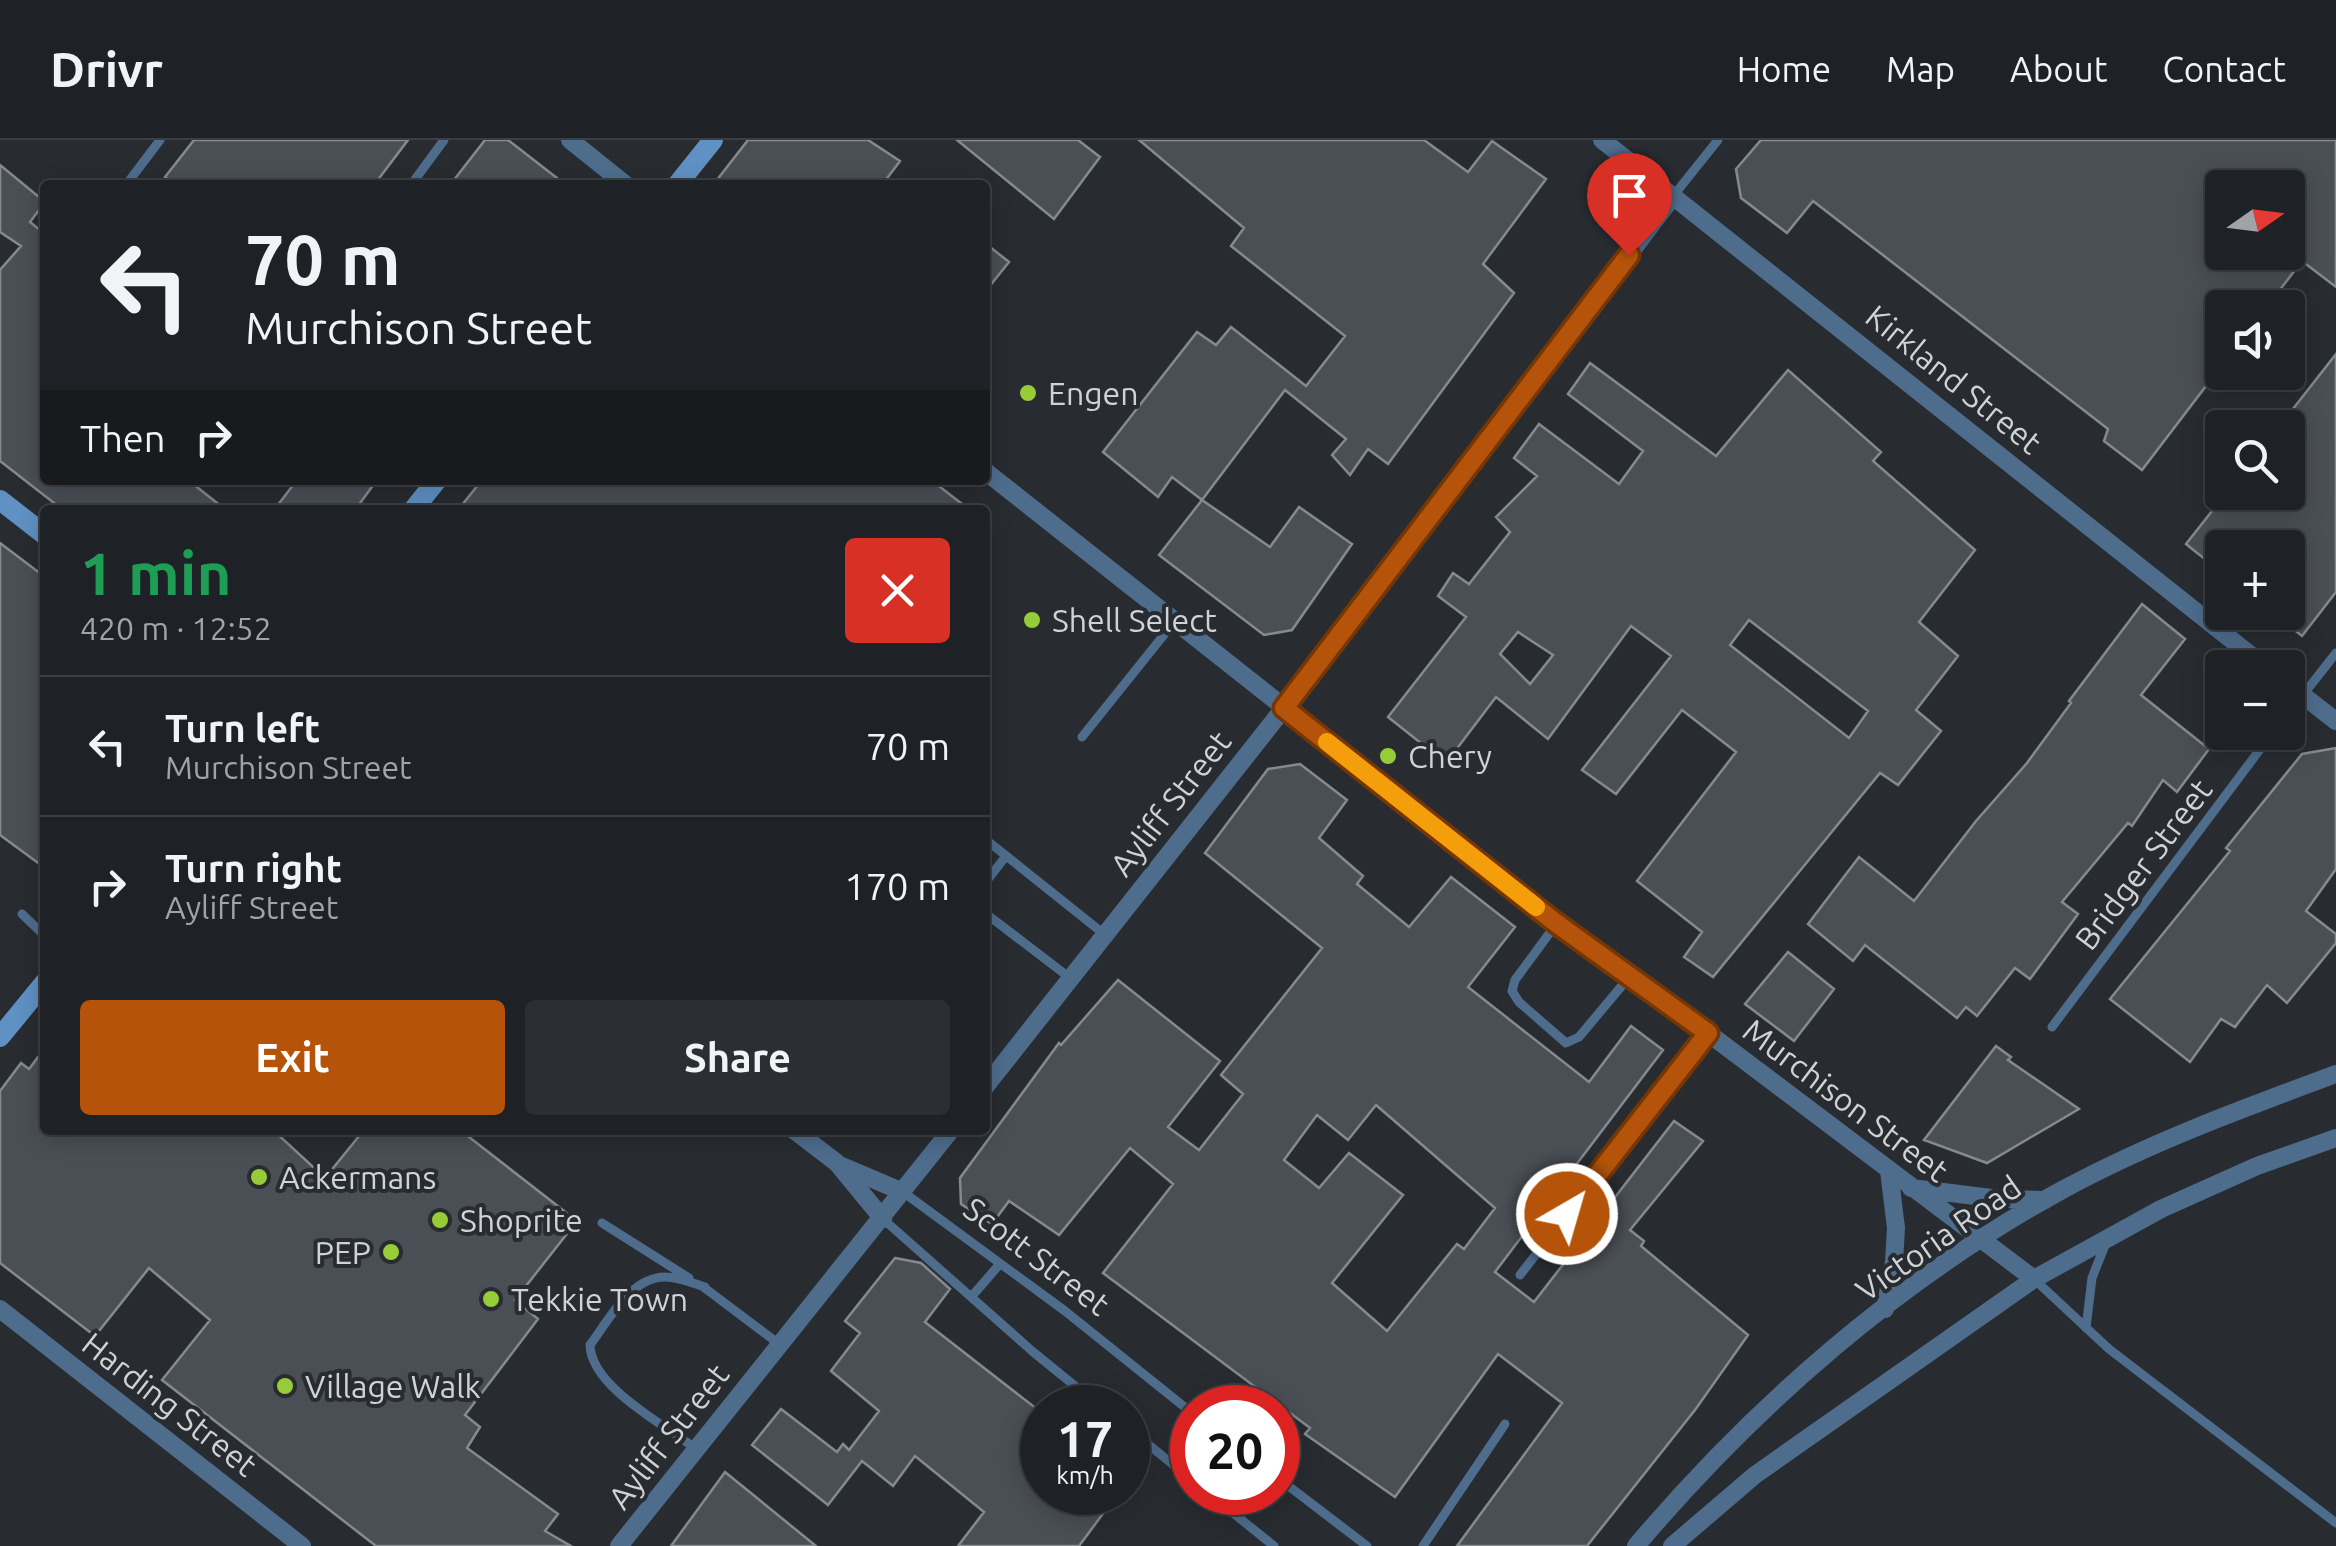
<!DOCTYPE html>
<meta charset="utf-8">
<style>
:root{--surface:#1e2125;--page:#2b2e32;--text:#f1f3f6;--muted:#a1a3a7;--line:#3c3e42;--accent:#b45309}
body{margin:0;font-family:Ubuntu,sans-serif;background:var(--page);color:var(--text);height:100vh;display:flex;flex-direction:column;font-size:38px;white-space:nowrap}
*{box-sizing:border-box;margin:0}
p{font-size:32px;color:var(--muted)}
.icon{flex:none;width:55px;height:55px;fill:none;stroke:currentColor;stroke-width:2;stroke-linecap:round;stroke-linejoin:round}
.map{position:relative;flex:1;overflow:hidden}
.panel{position:absolute;left:40px;top:365px;width:950px;height:630px;display:flex;flex-direction:column;background:var(--surface);border-radius:10px;box-shadow:0 5px 25px #0003,0 0 0 2px var(--line)}
.panel>*{flex:none}
.hud{position:absolute;left:40px;top:40px;width:950px;height:305px;border-radius:10px;box-shadow:0 5px 25px #0003,0 0 0 2px var(--line);background:#1e2125;color:var(--text);overflow:hidden}
.needle{width:65px;rotate:76deg}
.controls{position:absolute;left:2205px;top:30px;display:grid;gap:20px}
.controls a{display:grid;place-items:center;width:100px;height:100px;border-radius:10px;background:var(--surface);box-shadow:0 5px 25px #0003,0 0 0 2px var(--line);font-size:50px}
.speed{position:absolute;left:1020px;top:1245px;display:flex;gap:20px;font-size:50px;font-weight:700;text-align:center}
.speed>*{display:grid;place-content:center;width:130px;height:130px;border-radius:50%;background:var(--surface);box-shadow:0 5px 25px #0003,0 0 0 2px var(--line);line-height:1}
.speed small{font-size:25px;font-weight:400}
.speed .limit{border:15px solid #d22;background:#fff;color:#111}
.pin{position:absolute;display:grid;place-items:center;width:85px;height:85px;color:#fff;margin:-102px -42px;border-radius:50% 50% 50% 0;rotate:-45deg;box-shadow:0 0 10px #0007}
.pin .icon{rotate:45deg}
.me{position:absolute;width:110px;margin:-55px;rotate:38deg;stroke-linejoin:round;filter:drop-shadow(0 0 8px #0008)}
.turn{display:flex;align-items:center;gap:35px;height:210px;padding:0 40px;font-size:45px}
.turn .icon{width:130px;height:130px;stroke-width:2.5}
.turn b{display:block;font-size:70px;line-height:85px}
.then{display:flex;align-items:center;height:95px;padding:0 40px;background:#0003;gap:20px;font-size:38px}
.round{display:grid;place-items:center;flex:none;width:105px;height:105px;border-radius:10px;background:var(--page)}
.summary{display:flex;align-items:center;justify-content:space-between;height:170px;padding:0 40px}
h1{font-size:60px;font-weight:700;line-height:75px;color:#1e9e55}
.action{display:flex;gap:20px;margin-top:auto;padding:20px 40px}
.action a{flex:1;height:115px;border-radius:10px;background:var(--accent);color:#fff;font-size:40px;font-weight:700;line-height:115px;text-align:center}
.action a+a{background:var(--page);color:var(--text)}
ul{padding:0;list-style:none}
li{display:flex;align-items:center;gap:30px;height:140px;padding:0 40px;border-top:2px solid var(--line)}
li div{flex:1}
li b{display:block;font-size:38px}
li em{font-style:normal}
header{display:flex;align-items:center;gap:60px;box-sizing:border-box;height:140px;padding:0 50px;background:var(--surface);border-bottom:2px solid var(--line)}
header strong{font-size:48px}
nav{display:flex;gap:55px;margin-inline-start:auto;font-size:35px}
.map>svg:first-child{display:block}
</style>
<header>
<strong>Drivr</strong>
<nav><a>Home</a><a>Map</a><a>About</a><a>Contact</a></nav>
</header>
<div class="map">
<svg width="2336" height="1406" viewBox="0 0 2336 1406">
<rect width="100%" height="100%" fill="#282c31"/>
<path fill="#4a4f55" stroke="#858a90" stroke-width="2.5" fill-rule="evenodd" d="M194,0H408L374,45H175L165,37Z
M485,0H508L566,45H450Z
M748,0H868L900,21L882,45H713Z
M957,0H1078L1100,17L1054,79Z
M1139,0H1424L1468,32L1492,1L1546,39L1483,124L1514,153L1388,324L1368,309L1350,335L1332,315L1346,299L1285,250L1202,360L1172,337L1158,357L1103,312L1197,192L1216,205L1231,187L1306,246L1345,196L1231,106L1244,88Z
M1761,0H2336V147L2302,121L2266,168H2222V225L2142,330L2104,301L2108,289L1813,61L1787,93L1741,58L1736,29ZM2222,48H2288V112H2222Z
M0,25L45,62L30,82L45,94V340H188L226,370H63L0,321V130L21,106L0,92Z
M985,103L1009,122L985,152Z
M2336,214V452L2302,496L2272,472H2288V408H2222V433L2186,404L2227,352H2288V288H2278Z
M1590,223L1716,316L1788,230L1881,312L1873,321L1975,410L1919,482L1958,516L1916,570L1941,591L1898,645L1880,633L1713,837L1684,817L1702,792L1637,741L1736,612L1682,570L1616,654L1582,630L1671,516L1631,486L1548,599L1496,557L1446,623L1388,577L1466,477L1438,456L1453,433L1469,444L1510,392L1496,377L1537,336L1514,318L1539,284L1619,344L1643,311L1568,254ZM1749,480L1868,571L1849,598L1730,505ZM1518,492L1553,515L1530,544L1500,514Z
M297,340H377L355,370H274Z
M482,340H931L970,370H458Z
M1202,360L1270,407L1299,367L1352,404L1292,490L1264,495L1159,415Z
M0,403L45,437V728L0,695Z
M2142,464L2185,499L2141,555L2209,609L2177,652L2163,640L2132,686L2128,683L2062,762L2078,774L2030,839L2015,828L1977,876L1966,867L1957,878L1865,805L1853,821L1808,784L1859,717L1914,761L1976,681L2027,623L2071,563L2069,561Z
M2336,608V729L2306,771L2336,794V803L2287,863L2267,845L2235,887L2221,879L2190,922L2110,859L2230,711L2226,708L2302,614Z
M1300,624L1347,660L1319,698L1363,736L1357,744L1409,787L1451,737L1515,787L1468,847L1589,942L1631,886L1663,910L1495,1132L1534,1162L1674,981L1703,1001L1630,1090L1644,1101L1641,1106L1748,1195L1695,1270L1587,1406H1457L1562,1263L1498,1214L1395,1357L1305,1294L1310,1288L1103,1133L1173,1044L1130,1008L1059,1095L1009,1061L992,1084L961,1064L960,1038L1059,903L1061,905L1118,840L1220,921L1168,987L1199,1010L1243,954L1221,935L1322,808L1205,713L1268,629ZM1376,965L1495,1068L1464,1109L1457,1104L1387,1191L1332,1143L1403,1055L1349,1013L1319,1048L1284,1020L1317,975L1348,1000Z
M1788,812L1834,849L1794,901L1745,864Z
M1996,906L2011,917L2008,920L2079,969L1987,1023L1924,1000Z
M45,908V990H273L325,1038L364,990H460L577,1081L515,1160L538,1179L465,1275L480,1287L467,1308L558,1374L545,1391L571,1406H376L162,1240L210,1180L149,1128L95,1196L0,1123V951L21,923L29,929Z
M895,1118L921,1123L950,1149L925,1182L1042,1273V1352H1119L1079,1406H958L984,1372L915,1316L893,1346L862,1321L828,1365L752,1305L781,1269L837,1312L843,1304L849,1310L879,1271L831,1231L860,1193L845,1181Z
M725,1332L816,1406H671Z"/>
<g fill="none" stroke-linecap="round" stroke-linejoin="round">
<path stroke="#4e6d8d" stroke-width="9" d="M126,45L160,0
M411,45L444,0
M1674,55L1718,0
M2288,574L2336,513
M1082,597L1175,481
M985,699L1104,794
M985,743L1006,716
M985,773L1070,838
M22,774L45,796
M1557,783L1515,840L1512,851L1519,862L1566,903L1579,897L1630,836
M2052,887L2273,592
M903,1052L1065,1171L1192,1273
M883,1079L1032,1211L1102,1268
M602,1083L689,1138
M1520,1135L1708,893
M2035,1140L2109,1209L2336,1383
M702,1146L779,1204
M972,1156L999,1125
M2086,1188L2092,1138L2107,1100
M1128,1288L1192,1340
M696,1309C665,1285 591,1247 590,1205C608,1181 631,1136 666,1137C679,1137 692,1143 705,1147
M1278,1338L1367,1406
M1207,1352L1274,1406
M1423,1406L1505,1284"/>
<path stroke="#4e6d8d" stroke-width="18" d="M570,0L626,45
M1602,0L2267,528
M985,331L1557,783L1708,893L2034,1139
M2288,544L2336,581
M985,947L1284,568L1674,55
M794,990L837,1023L883,1079
M842,1026L903,1052
M1911,1048L1999,1059L2045,1060
M0,1169L302,1406
M1885,1169L1894,1122L1896,1088L1889,1031
M619,1406L951,990
M1636,1406C1756,1264 1901,1138 2064,1049C2151,1002 2244,968 2336,934
M1672,1406L1755,1335L2034,1139L2161,1069L2257,1026L2336,998"/>
<path stroke="#5f91c4" stroke-width="20" d="M677,45L713,0
M0,360L45,395
M413,370L437,340
M0,897L45,842"/>
</g>
<g fill="none" stroke-linecap="round" stroke-linejoin="round">
<g stroke="#753606" stroke-width="25">
<path id="route" d="M1567,1074L1708,893L1556,783L1284,568L1629,115"/>
</g>
<use href="#route" stroke="#b45309" stroke-width="18"/>
<path stroke="#f59e0b" stroke-width="18" d="M1327,602L1536,767"/>
</g>
<g fill="#97cc39" stroke="#282c31" stroke-width="4">
<circle cx="1028" cy="253" r="10"/>
<circle cx="1032" cy="480" r="10"/>
<circle cx="1388" cy="616" r="10"/>
<circle cx="259" cy="1037" r="10"/>
<circle cx="440" cy="1080" r="10"/>
<circle cx="391" cy="1112" r="10"/>
<circle cx="491" cy="1159" r="10"/>
<circle cx="285" cy="1246" r="10"/>
</g>
<g text-anchor="middle" dominant-baseline="central" stroke-width="8" stroke-linejoin="round" paint-order="stroke">
<g font-size="32" fill="#d0d3d6" stroke="#282c31">
<text transform="translate(1954 239) rotate(39)">Kirkland Street</text>
<text transform="translate(1170 663) rotate(-52)">Ayliff Street</text>
<text transform="translate(2143 724) rotate(-53)">Bridger Street</text>
<text transform="translate(1846 960) rotate(37)">Murchison Street</text>
<text transform="translate(1938 1098) rotate(-35)">Victoria Road</text>
<text transform="translate(1037 1116) rotate(37)">Scott Street</text>
<text transform="translate(170 1264) rotate(38)">Harding Street</text>
<text transform="translate(668 1296) rotate(-52)">Ayliff Street</text>
</g>
<g font-size="32" fill="#d0d3d6" stroke="#282c31" text-anchor="start">
<text x="1048" y="253">Engen</text>
<text x="1052" y="480">Shell Select</text>
<text x="1408" y="616">Chery</text>
<text x="279" y="1037">Ackermans</text>
<text x="460" y="1080">Shoprite</text>
<text x="371" y="1112" text-anchor="end">PEP</text>
<text x="511" y="1159">Tekkie Town</text>
<text x="305" y="1246">Village Walk</text>
</g>
</g>
</svg>
<div class="controls">
<a><svg class="needle" viewBox="-14 -14 28 28"><path d="M0-13l5 13h-10z" fill="#e53935"/><path d="M0 13l5-13h-10z" fill="#a1a3a7"/></svg></a>
<a><svg class="icon" aria-label="sound" viewBox="0 0 24 24"><path d="M4 9h4l5-4v14l-5-4H4zM17 9q2 3 0 6"/></svg></a>
<a><svg class="icon" aria-label="search" viewBox="0 0 24 24"><circle cx="10" cy="10" r="6"/><path d="M15 15l6 6"/></svg></a>
<a>+</a>
<a>−</a>
</div>
<div class="speed"><div>17<small>km/h</small></div><div class="limit">20</div></div>
<div class="pin" style="left:1629px;top:115px;background:#d93025"><svg class="icon" aria-label="arrive" viewBox="0 0 24 24"><path d="M6 21V4h12l-3 4 3 4H6"/></svg></div>
<svg class="me" style="left:1567px;top:1074px" viewBox="-20 -20 40 40"><circle r="17" fill="#b45309" stroke="#fff" stroke-width="3"/><path d="M0-11L8 9 0 5-8 9z" fill="#fff"/></svg>
<div class="hud">
<div class="turn"><svg class="icon" aria-label="left" viewBox="0 0 24 24"><path d="M17 20v-9H6M10 6l-5 5 5 5"/></svg><div><b>70 m</b>Murchison Street</div></div>
<div class="then">Then<svg class="icon" aria-label="right" viewBox="0 0 24 24"><path d="M7 20v-9h11M14 6l5 5-5 5"/></svg></div>
</div>
<section class="panel">
<div class="summary"><div><h1>1 min</h1><p>420 m · 12:52</p></div><a class="round" style="background:#d93025;color:#fff"><svg class="icon" aria-label="close" viewBox="0 0 24 24"><path d="M6 6l12 12M18 6L6 18"/></svg></a></div>
<ul>
<li><svg class="icon" aria-label="left" viewBox="0 0 24 24"><path d="M17 20v-9H6M10 6l-5 5 5 5"/></svg><div><b>Turn left</b><p>Murchison Street</p></div><em>70 m</em></li>
<li><svg class="icon" aria-label="right" viewBox="0 0 24 24"><path d="M7 20v-9h11M14 6l5 5-5 5"/></svg><div><b>Turn right</b><p>Ayliff Street</p></div><em>170 m</em></li>
</ul>
<div class="action"><a>Exit</a><a>Share</a></div>
</section>
</div>
